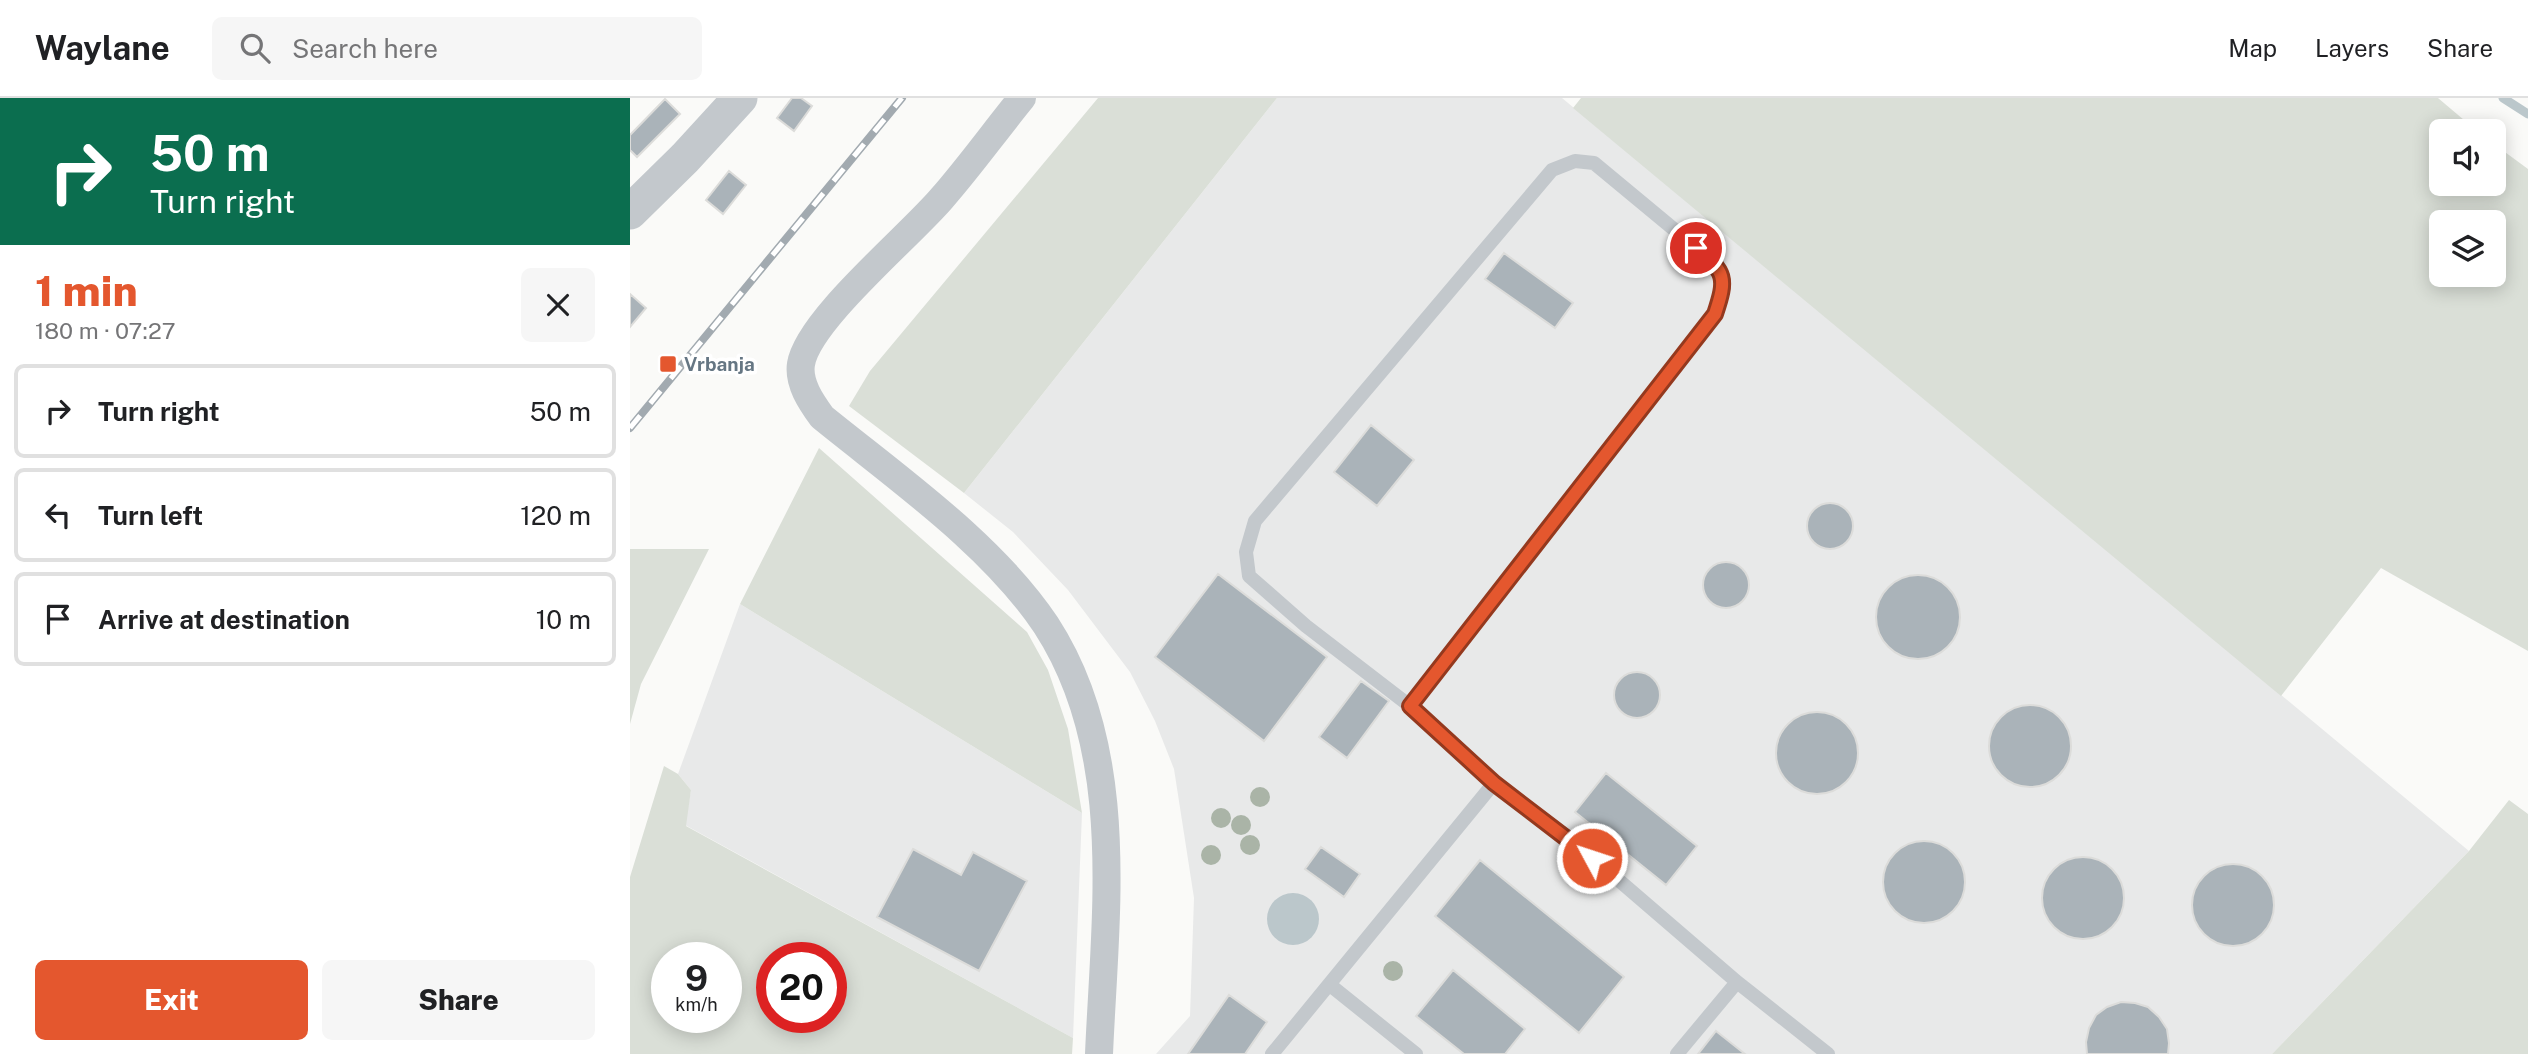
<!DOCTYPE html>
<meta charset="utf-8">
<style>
:root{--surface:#fff;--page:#f6f6f6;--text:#202124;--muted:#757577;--line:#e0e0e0;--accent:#e4572e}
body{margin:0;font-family:"Public Sans",sans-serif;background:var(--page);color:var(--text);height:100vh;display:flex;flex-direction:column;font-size:26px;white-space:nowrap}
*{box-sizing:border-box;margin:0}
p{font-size:23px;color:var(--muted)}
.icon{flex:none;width:38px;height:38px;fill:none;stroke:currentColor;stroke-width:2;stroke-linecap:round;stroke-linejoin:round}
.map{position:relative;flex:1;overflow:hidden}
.drawer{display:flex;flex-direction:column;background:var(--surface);width:630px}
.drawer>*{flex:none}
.banner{background:#0b6e4f;color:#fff;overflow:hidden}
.tools{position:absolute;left:1799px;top:21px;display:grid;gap:14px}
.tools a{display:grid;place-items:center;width:77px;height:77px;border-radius:10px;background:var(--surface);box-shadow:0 4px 18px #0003;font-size:35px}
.speed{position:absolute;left:21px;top:844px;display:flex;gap:14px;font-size:35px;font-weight:700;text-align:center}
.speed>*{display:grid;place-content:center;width:91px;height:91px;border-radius:50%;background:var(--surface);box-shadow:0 4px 18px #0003;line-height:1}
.speed small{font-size:18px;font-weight:400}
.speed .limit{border:10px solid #d22;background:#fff;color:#111}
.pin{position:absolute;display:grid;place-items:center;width:60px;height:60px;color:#fff;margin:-30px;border:4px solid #fff;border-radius:50%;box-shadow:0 2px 7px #0007}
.me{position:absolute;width:77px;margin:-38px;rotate:310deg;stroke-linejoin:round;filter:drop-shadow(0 0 5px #0008)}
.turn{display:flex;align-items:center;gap:24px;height:147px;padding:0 35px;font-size:32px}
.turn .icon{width:91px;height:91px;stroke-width:2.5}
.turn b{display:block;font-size:49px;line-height:60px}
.round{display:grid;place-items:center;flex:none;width:74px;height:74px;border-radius:10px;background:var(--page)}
.overview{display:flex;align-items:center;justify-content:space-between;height:119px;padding:0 35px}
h1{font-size:42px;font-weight:800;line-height:52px;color:var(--accent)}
.action{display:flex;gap:14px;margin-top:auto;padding:14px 35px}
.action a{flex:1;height:80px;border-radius:10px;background:var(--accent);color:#fff;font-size:28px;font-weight:800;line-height:80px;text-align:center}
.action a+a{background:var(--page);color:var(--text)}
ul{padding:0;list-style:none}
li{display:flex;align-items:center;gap:21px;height:94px;margin:0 14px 10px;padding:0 21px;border:4px solid var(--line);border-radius:10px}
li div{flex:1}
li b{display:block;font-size:26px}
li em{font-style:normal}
header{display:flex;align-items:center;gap:42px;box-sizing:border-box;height:98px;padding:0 35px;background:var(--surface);border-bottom:2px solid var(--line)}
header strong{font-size:33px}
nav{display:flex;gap:38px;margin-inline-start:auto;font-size:24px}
.search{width:490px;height:63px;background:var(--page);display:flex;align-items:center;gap:18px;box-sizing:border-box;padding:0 24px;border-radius:10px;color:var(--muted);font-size:26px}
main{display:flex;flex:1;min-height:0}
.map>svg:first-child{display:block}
</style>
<header>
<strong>Waylane</strong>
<div class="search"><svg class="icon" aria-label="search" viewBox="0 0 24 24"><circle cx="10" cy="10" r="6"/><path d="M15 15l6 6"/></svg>Search here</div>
<nav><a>Map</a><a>Layers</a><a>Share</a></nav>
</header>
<main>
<section class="drawer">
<div class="banner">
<div class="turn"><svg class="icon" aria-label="right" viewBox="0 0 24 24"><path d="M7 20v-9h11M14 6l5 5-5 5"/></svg><div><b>50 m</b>Turn right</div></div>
</div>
<div class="overview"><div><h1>1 min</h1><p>180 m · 07:27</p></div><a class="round"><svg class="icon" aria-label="close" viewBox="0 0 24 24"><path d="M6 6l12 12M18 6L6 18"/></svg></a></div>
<ul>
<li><svg class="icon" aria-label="right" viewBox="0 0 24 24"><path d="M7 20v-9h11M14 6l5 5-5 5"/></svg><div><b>Turn right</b></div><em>50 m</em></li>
<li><svg class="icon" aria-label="left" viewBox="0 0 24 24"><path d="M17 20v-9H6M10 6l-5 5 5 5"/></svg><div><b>Turn left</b></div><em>120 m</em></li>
<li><svg class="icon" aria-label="arrive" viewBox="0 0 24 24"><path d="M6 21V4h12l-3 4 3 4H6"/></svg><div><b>Arrive at destination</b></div><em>10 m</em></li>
</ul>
<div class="action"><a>Exit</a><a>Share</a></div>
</section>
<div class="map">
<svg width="1898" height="956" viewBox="0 0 1898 956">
<rect width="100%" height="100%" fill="#fafaf8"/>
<path fill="#e8e9e9" d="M647,0H932L1839,753L1642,956H526L560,918L564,800L544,671L525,623L500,574L438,492L383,434L334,395Z
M110,506L452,715L443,940L55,727L61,692L48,676Z"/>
<path fill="#dadfd7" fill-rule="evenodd" d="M468,0H647L334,395L219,308L240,273Z
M951,0H1808L1847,33H1811V86H1864V46L1898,71V553L1751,470L1651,598L943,10ZM1811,124H1864V177H1811Z
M189,350L397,534L418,572L438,631L452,715L110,506Z
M0,451H79L11,586L0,626Z
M34,668L48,676L61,692L56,728L443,940L442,956H0V779ZM37,859H96V919H37ZM142,859H201V919H142Z
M1879,702L1898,716V956H1642L1839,753Z"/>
<path fill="#bbc7cb" d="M637 821a26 26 0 1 1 52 0a26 26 0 1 1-52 0Z"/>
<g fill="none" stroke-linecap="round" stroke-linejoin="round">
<path stroke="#bbc7cb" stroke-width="9" d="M1873,0L1898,16"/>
</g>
<path fill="#aab3b9" stroke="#dcdcda" stroke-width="2" d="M162,0H171L182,8L164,33L147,20Z
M35,1L50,16L7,59L0,52V37Z
M99,73L116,87L93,116L76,102Z
M874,155L943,205L925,230L855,181Z
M0,196L16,210L0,229Z
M741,327L784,362L747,408L704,374Z
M1177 428a23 23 0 1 1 46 0a23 23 0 1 1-46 0Z
M1073 487a23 23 0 1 1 46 0a23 23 0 1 1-46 0Z
M588,476L697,559L634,643L525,559Z
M1246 519a42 42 0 1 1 84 0a42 42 0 1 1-84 0Z
M984 597a23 23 0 1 1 46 0a23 23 0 1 1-46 0Z
M731,583L759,603L717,660L689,639Z
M1359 648a41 41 0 1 1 82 0a41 41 0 1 1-82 0Z
M1146 655a41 41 0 1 1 82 0a41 41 0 1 1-82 0Z
M976,675L1067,748L1036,787L945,714Z
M1253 784a41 41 0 1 1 82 0a41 41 0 1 1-82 0Z
M691,749L730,776L714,799L675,771Z
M283,751L331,777L343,754L397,783L349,873L247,819Z
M1412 800a41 41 0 1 1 82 0a41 41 0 1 1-82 0Z
M850,762L994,879L949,935L805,818Z
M1562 807a41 41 0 1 1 82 0a41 41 0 1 1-82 0Z
M823,872L895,931L875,956H834L786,918Z
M599,897L637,924L615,956H558Z
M1491,904L1505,905L1518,909L1529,919L1537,931L1539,945L1538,956H1457L1456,944L1459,930L1466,917L1477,909Z
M1086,933L1115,956H1068Z"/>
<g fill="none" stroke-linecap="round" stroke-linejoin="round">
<path stroke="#c3c8cc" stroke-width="14" d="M864,685L942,742L1107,884L1198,956
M700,887L786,956
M642,956L864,685L780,608L676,528L619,478L616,454L625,423L922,72L945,63L964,65L1087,167L1094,189L1085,216L780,608
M1047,956L1107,884"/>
<path stroke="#c3c8cc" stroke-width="28" d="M392,0C365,33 340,68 312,100C280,138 178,222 171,266C168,285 181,304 192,319C267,380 362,446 416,527C498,653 475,815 469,956"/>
<path stroke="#c3c8cc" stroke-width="35" d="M0,114L55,60L110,0"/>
<g stroke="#a2aab0" stroke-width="8">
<path id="rail" d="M0,330L272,0"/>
</g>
<use href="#rail" stroke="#fff" stroke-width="5" stroke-dasharray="16" stroke-linecap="butt"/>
</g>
<g fill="#aab4a7">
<circle cx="630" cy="699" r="10"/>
<circle cx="591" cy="720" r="10"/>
<circle cx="611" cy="727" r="10"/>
<circle cx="620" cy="747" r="10"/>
<circle cx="581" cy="757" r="10"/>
<circle cx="763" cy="873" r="10"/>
</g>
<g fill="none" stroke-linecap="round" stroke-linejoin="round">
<g stroke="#94391e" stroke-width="18">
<path id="route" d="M962,760L864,685L780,608L1085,216C1097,180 1096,174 1066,150"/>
</g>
<use href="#route" stroke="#e4572e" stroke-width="12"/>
</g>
<rect fill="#e4572e" stroke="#fff" stroke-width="2.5" x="29" y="257" width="18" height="18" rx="3.5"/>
<g text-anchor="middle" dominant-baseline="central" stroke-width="7" stroke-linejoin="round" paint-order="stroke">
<g font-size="19" font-weight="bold" fill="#657683" stroke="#fff" text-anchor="start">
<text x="54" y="266">Vrbanja</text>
</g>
</g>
</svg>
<div class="tools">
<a><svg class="icon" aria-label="sound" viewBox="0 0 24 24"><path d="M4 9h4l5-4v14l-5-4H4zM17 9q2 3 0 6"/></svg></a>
<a><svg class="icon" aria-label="layers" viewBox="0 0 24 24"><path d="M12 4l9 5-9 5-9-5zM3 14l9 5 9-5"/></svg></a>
</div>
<div class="speed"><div>9<small>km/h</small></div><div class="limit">20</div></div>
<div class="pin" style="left:1066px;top:150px;background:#d93025"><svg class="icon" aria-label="arrive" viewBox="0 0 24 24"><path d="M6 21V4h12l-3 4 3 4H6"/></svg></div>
<svg class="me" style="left:962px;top:760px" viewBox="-20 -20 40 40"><circle r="17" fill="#e4572e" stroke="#fff" stroke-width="3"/><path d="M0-11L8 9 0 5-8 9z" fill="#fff"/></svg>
</div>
</main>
